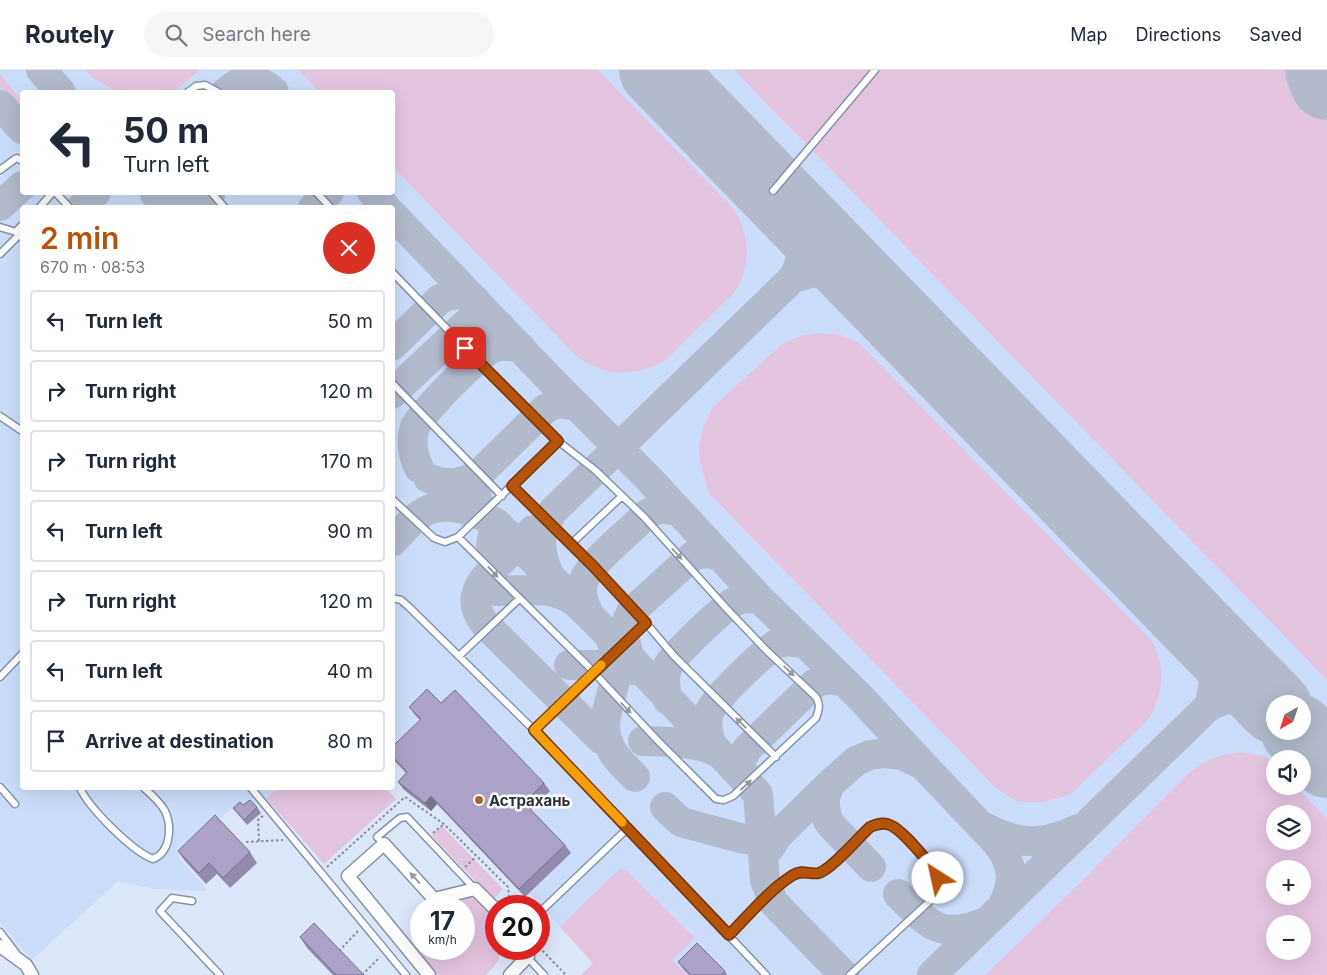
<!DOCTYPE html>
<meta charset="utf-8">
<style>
:root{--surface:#fff;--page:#f6f6f7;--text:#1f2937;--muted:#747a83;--line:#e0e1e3;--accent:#b45309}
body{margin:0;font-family:Inter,sans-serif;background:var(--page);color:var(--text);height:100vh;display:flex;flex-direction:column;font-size:19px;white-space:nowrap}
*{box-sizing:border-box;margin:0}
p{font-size:16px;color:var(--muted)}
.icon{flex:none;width:28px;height:28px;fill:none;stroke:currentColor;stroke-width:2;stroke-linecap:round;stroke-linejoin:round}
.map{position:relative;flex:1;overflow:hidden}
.side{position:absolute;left:20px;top:135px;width:375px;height:585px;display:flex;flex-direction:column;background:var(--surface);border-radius:5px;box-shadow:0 5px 20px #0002}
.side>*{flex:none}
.top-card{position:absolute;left:20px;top:20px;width:375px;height:105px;border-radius:5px;box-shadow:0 5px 20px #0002;background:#fff;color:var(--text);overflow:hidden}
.needle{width:32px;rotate:219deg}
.tools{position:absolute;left:1266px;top:625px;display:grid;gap:10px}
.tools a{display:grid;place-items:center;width:45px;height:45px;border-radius:50%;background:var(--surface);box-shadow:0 5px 20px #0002;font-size:25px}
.speed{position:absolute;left:410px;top:825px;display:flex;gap:10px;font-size:25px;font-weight:700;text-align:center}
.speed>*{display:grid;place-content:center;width:65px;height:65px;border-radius:50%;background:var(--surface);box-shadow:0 5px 20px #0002;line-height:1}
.speed small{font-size:12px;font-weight:400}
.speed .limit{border:8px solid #d22;background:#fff;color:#111}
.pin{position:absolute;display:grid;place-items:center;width:42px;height:42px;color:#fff;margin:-21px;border-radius:10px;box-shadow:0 2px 8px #0006}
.me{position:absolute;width:55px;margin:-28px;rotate:325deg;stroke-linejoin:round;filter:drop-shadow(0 0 4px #0008)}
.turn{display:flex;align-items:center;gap:18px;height:105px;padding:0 20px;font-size:22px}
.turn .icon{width:65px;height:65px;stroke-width:2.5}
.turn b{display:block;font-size:35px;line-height:42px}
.round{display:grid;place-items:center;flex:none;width:52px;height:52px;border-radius:26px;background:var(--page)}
.headline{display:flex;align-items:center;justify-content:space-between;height:85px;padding:0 20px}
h1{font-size:30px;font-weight:600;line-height:38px;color:var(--accent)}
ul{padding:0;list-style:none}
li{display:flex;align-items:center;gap:15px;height:62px;margin:0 10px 8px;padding:0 10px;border:2px solid var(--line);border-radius:5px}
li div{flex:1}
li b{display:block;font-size:19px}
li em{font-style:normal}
header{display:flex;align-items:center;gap:30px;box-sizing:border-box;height:70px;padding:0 25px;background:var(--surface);border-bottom:1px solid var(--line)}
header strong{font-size:24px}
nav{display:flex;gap:28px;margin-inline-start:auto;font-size:18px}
.search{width:350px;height:45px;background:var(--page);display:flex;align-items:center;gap:12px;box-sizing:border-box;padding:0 18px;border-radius:28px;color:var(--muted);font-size:19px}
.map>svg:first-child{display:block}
</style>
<header>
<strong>Routely</strong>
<div class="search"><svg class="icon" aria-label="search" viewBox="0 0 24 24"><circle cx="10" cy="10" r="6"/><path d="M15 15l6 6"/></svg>Search here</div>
<nav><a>Map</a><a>Directions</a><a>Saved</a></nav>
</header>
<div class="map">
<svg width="1327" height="905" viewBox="0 0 1327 905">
<rect width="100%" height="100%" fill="#dde7fa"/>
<path fill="#ccddfb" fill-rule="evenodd" d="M0,0H1327V905H581L593,893L529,823L437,735L393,690L396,687L392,683V138H22V718H278L266,728L264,727L254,735L261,743L247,755L232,738L178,787L206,818L205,821L154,819L118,811L32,890L0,853ZM22,22H392V122H22ZM1275,634H1302V661H1275ZM1275,689H1302V716H1275ZM1275,744H1302V771H1275ZM1275,799H1302V826H1275ZM1275,854H1302V881H1275Z"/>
<path fill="#e3c4df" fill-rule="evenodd" d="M86,0H200L177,19L171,22H118L94,9Z
M298,0H598L732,137C751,163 752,197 734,223L666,290C634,308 606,306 577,287L393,97L392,22H320Z
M734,0H1327V610Z
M0,4L22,31V38L0,17Z
M821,263L840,265L858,272L1152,571C1166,597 1164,625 1148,650L1072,723L1063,727L1043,732H1024L1015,730L997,719L709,423L700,391L699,375L704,356L712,338L782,274L801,266Z
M1241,682L1264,686L1274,692L1275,716H1296L1327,749V905H985L1084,809L1189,703C1205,690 1220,684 1241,682ZM1275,744H1302V771H1275ZM1275,799H1302V826H1275ZM1275,854H1302V881H1275Z
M278,718H385L396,729L324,794L266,728Z
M442,756L503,819L493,829L431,765Z
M621,799L626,800L695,868L672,890L687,905H581L593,893L560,857L614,804Z
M470,825L496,850V879H502C500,890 494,897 486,905H438L416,881L417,871L421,865V879H464V836H451L461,827Z"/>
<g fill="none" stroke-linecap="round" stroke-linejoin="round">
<path stroke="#b2bacb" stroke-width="30" d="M41,0L61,22
M226,22C243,7 257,6 274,22
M0,35L22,59
M372,122L386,138
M155,124C174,134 190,134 210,125
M0,136L22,116
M81,138L96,122
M313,138L329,122
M392,144L546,305L650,410L761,530L861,628L922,694L997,773C1014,795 1015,812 1002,837
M792,209C808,186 801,165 793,141
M392,276L440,229C453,222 463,223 475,230
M392,324L467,253L483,251L501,257
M419,398C413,385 410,371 415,357C419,345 479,285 491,279C501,274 510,276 521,278
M428,408C447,416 462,415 480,403
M496,453L609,565L758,724L765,810L773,832L844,905
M533,460C523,470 512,480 502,490C480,511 462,530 489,558L601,669H607
M392,472C403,461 414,446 428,440C449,431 477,442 496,453
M491,476L494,457L482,442L477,431L476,416L480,403L545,339L558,333L577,336
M549,505C538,479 538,465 553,441L792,209C826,195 845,202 872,223
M495,521C521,521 552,515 574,531
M590,546C585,537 581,527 582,516C585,495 631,461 647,444C657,438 665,438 677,441
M1193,553C1214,582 1219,601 1209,636
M609,566C612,573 616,580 617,588C620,621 593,649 612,681C618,691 627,699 635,707
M630,588C624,571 622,558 631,542L694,485L708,483L720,486
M569,595H617L635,600
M668,630C665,619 663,607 668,596C672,586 724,537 734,532C743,527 751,528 761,530
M643,671C669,672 695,671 719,683
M713,677C708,666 705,655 709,643C713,629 764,582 778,573L788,571L805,573
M743,708L741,690L747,679L814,614L826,609L843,611
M665,737L681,752L744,769H756L779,762
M984,757C1017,775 1044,776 1078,759
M769,779L778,765L830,714
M871,797L831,755L827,749L825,736V728L830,714L856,691L870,685L885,683L902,685L921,694
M898,824C929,856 942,871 988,851
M932,905L1209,636C1234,624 1251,626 1275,641"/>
<path stroke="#b2bacb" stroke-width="74" d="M656,0L1275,637
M1322,0L1327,13
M1298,661L1327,691"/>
<g stroke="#8692a8" stroke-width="9">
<path id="service" d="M188,22L196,16L205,15L218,22
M0,100L15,89L17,88L22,91
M773,121L875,0
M55,122L70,138
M211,122L225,138
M316,122L331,138
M39,138L53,122
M0,157L16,162L21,167
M16,162L22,155
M0,184L19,165
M392,202L534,349L558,371L595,400L644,447L726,538L767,581L815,626C821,633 819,640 816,648L733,726L724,730L716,729L659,672L586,594L458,467
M392,313L502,426
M0,346L22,361
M512,416L634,539L674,586L776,687
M392,429L434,468L445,472L458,467L558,371
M571,474L622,426
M392,528L401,530L409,537L540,666L766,905
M459,586L519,529
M0,607L22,584
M534,660L646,553
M0,717L15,734
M80,718C89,738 132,781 153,789C171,782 172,756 165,741C160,732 152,725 144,718
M251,718L406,905
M384,774L377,767L400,748L407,747L475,819
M192,831L172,828L160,841L220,905
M539,843L628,758
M0,862L16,883
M729,865C749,845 769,820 793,805C802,799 810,805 819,803C832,799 859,767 870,757C877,754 883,752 890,755C903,760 925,790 935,801C939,812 939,819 932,829L850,905
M527,887L544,905"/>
</g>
<g stroke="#8692a8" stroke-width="15">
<path id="minor" d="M0,876L26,895L32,905
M429,905L348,806L384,774L434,829L475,819L496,840
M510,905L528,886L523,879"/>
</g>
<path stroke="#858c9a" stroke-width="2" stroke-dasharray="2.5 2.5" stroke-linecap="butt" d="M433,763L444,754
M259,771L258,750L264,745
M246,772L283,770
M327,797L405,727L444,754L508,817L510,836
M465,797L476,787
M539,877L566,905
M339,881L358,861
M362,905L380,887"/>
<use href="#service" stroke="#fff" stroke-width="6"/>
<use href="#minor" stroke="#fff" stroke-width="12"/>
</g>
<path fill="#948bac" d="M441,633L544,713L550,721L531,740L565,775L571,783L525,827L437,734L431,741L404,720L398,712L406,703L392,688V677L420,650L415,645L409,637Z
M243,735L257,737L261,743L247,755L233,738Z
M178,781L250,782L257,793L230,818L217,804L206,814L185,791Z
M300,867L364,905H333L307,878Z
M678,892L725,901L727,905H689L684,900Z"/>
<path fill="#78718c" d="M431,726L437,734L431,741L425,733Z"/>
<path fill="#aca2c8" stroke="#78718c" d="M427,619L441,633L455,620L544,713L524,733L565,775L519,819L431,726L425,733L398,712L407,702L392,686V677L421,649L409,637Z
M250,730L257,737L244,750L233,738L240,732L243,735Z
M215,745L250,782L223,808L209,793L199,803L178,781Z
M314,853L364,905H336L300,867Z
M697,873L725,901L721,905H691L678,892Z"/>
<defs><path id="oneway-solid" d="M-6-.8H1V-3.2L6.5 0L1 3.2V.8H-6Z" transform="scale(1.25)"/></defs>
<g fill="#96989c">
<use href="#oneway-solid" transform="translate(677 484) rotate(48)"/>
<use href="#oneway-solid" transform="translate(493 502) rotate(47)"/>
<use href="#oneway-solid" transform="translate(789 601) rotate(43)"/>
<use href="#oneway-solid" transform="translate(626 638) rotate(46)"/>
<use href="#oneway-solid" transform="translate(741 653) rotate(-135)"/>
<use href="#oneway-solid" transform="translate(746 715) rotate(-42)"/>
<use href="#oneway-solid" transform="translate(415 808) rotate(-132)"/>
</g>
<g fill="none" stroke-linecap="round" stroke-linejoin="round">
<g stroke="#753606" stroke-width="12">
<path id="route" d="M465,278L558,371L512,416L593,496L646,553L534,660L729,865C749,845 769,820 793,805C802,799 810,805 819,803C832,799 859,767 870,757C877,754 883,752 890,755C903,760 925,789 936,801L938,808"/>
</g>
<use href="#route" stroke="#b45309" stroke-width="9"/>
<path stroke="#f59e0b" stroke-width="9" d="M601,595L534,660L622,752"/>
</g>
<circle fill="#a06c24" stroke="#fff" stroke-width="2" cx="479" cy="730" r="5"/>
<g text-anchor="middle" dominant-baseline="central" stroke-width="5" stroke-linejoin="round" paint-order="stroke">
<g font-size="15" font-weight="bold" fill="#2c303a" stroke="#fff" text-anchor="start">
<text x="489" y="730">Астрахань</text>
</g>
</g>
</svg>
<div class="tools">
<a><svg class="needle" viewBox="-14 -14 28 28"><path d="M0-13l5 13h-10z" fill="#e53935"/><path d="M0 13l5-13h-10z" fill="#747a83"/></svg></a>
<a><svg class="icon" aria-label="sound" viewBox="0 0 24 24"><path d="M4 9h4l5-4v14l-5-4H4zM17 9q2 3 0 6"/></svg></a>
<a><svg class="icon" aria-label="layers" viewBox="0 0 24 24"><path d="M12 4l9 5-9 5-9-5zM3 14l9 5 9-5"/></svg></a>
<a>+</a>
<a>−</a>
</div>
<div class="speed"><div>17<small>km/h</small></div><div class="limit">20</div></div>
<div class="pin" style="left:465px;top:278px;background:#d93025"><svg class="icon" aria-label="arrive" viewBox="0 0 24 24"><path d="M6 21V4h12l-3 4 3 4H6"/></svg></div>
<svg class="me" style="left:938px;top:808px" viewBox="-20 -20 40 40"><circle r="19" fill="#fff"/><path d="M0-13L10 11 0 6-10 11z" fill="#b45309"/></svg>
<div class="top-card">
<div class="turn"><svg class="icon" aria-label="left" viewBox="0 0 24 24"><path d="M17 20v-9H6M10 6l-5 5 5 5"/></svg><div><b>50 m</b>Turn left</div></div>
</div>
<section class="side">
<div class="headline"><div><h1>2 min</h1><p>670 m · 08:53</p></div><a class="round" style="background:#d93025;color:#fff"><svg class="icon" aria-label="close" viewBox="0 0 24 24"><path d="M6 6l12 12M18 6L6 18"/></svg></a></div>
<ul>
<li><svg class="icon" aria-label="left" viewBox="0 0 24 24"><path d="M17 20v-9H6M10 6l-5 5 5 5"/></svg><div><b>Turn left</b></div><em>50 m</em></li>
<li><svg class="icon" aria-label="right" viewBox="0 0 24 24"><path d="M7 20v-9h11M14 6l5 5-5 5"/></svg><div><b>Turn right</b></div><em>120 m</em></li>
<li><svg class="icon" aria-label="right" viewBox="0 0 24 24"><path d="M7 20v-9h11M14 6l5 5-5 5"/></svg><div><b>Turn right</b></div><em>170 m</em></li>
<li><svg class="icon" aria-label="left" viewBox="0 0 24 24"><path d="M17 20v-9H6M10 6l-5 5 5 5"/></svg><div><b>Turn left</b></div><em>90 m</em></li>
<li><svg class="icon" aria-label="right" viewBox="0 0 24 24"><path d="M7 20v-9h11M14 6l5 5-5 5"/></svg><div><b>Turn right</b></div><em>120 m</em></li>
<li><svg class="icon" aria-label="left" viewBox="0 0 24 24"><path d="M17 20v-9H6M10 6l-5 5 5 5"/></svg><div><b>Turn left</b></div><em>40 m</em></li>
<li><svg class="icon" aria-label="arrive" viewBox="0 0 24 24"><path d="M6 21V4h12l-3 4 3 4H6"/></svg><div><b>Arrive at destination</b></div><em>80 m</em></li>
</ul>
</section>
</div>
